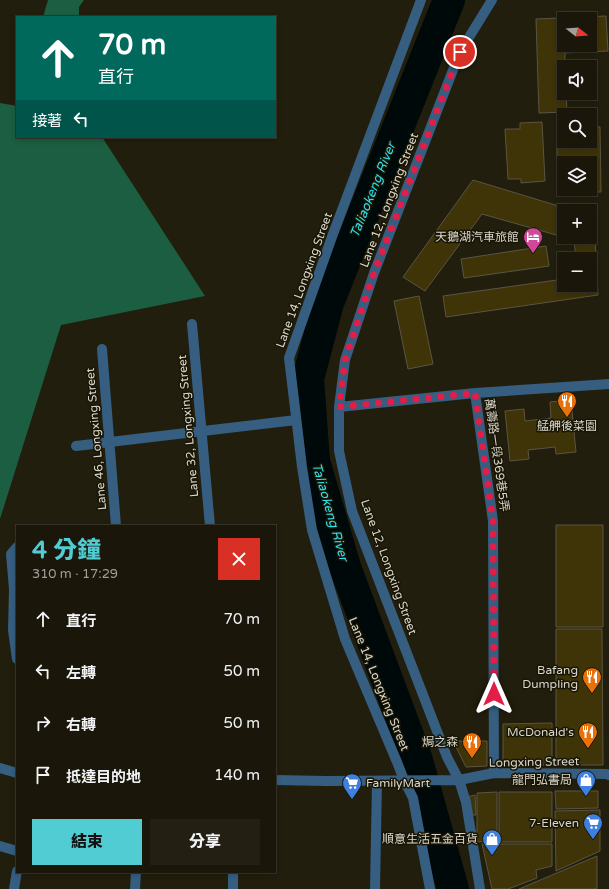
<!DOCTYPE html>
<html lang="zh-TW">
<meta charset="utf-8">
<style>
:root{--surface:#1a160a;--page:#231f13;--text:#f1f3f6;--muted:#9f9f9c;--line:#38352b;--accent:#51ccd3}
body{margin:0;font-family:"Varela Round","Noto Sans TC",sans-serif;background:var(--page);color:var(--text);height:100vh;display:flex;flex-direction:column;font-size:15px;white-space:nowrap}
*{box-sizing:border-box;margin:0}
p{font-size:13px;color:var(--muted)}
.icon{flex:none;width:22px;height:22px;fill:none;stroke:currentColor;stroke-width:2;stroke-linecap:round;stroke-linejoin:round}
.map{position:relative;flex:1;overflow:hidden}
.drawer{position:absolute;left:16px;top:525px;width:260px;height:348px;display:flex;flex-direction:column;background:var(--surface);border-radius:0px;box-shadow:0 2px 6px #0003,0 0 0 1px var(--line)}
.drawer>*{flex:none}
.hud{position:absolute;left:16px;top:16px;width:260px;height:122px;border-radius:0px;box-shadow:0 2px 6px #0003,0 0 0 1px var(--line);background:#00695c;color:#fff;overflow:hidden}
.needle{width:26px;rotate:107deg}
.tools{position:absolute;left:557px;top:12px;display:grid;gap:8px}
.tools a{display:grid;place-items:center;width:40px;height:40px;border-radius:0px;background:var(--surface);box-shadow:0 2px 6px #0003,0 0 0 1px var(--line);font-size:20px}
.pin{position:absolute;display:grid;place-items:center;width:34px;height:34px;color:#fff;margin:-17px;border:2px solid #fff;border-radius:50%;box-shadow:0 1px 4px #0007}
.me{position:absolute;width:44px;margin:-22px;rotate:0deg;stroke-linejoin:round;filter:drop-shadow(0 0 3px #0008)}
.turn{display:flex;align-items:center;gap:14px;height:84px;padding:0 16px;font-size:18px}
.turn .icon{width:52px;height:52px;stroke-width:2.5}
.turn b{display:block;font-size:28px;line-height:34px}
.then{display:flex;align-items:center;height:38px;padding:0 16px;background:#0003;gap:8px;font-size:15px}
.round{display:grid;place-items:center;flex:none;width:42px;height:42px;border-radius:0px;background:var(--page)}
.head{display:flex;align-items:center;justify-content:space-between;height:68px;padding:0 16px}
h1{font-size:24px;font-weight:800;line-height:30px;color:var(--accent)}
.action{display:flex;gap:8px;margin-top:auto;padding:8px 16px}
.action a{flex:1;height:46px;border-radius:0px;background:var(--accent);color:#111;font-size:16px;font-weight:800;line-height:46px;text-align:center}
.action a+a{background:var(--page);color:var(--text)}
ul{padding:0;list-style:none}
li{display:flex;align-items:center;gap:12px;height:52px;padding:0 16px}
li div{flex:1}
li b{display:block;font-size:15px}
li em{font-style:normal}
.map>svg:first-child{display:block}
</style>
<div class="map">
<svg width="609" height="889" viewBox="0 0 609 889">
<rect width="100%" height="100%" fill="#221e0d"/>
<path fill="#1c5e41" d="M48,0H84L79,7V17H43Z
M0,103L17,106V137H102L205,296L61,325L0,519Z"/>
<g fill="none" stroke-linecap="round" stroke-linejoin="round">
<path stroke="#00090a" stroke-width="32" d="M449,0L328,303L308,379L314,461L345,567L416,757L453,889"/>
</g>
<path fill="#3e3408" stroke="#5a5543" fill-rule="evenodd" d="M606,16L608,51L565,53L564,93H566L567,112L539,113L536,19ZM564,19H590V45H564Z
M542,122L545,181L521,183V179H508L505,129H520V123Z
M590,127H600L601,192H557V128H564V141H590ZM564,163H590V189H564Z
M473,180L575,211H564V237H590V216L594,217L598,295L446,317L443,296L564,279V285H590V259H576L574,240L482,214L425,291L403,277Z
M546,246L549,266L464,278L461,259Z
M419,296L433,364L408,369L394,301Z
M571,400L576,452L556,454L555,447L528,450L529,459L510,461L505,411L524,409L525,421L551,418L550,402Z
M556,525H603V627H556Z
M556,629H602L603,765H556Z
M552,723V765H503V724Z
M453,741H487V766L466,767Z
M555,791H598V808L556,809Z
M497,792V841L477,842V793Z
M499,792H552V842H499Z
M475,795L476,815H470L467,797Z
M600,810V851L556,871L555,811Z
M482,844H552V866L536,870L537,878L508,889H492Z
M597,856V889H519Z"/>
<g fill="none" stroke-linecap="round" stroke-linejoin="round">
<path stroke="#355e81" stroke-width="10" d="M421,0L333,234L289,358L302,467L312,530L345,639L397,762L404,780L413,798L430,889
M192,324L210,526
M102,349L116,526
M475,393L493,521L494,773
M339,407L475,393L609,384
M76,446L296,420
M17,547L11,554L14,589L13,630L17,659
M0,768L17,773
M275,780L326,781L459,780L494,773L607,774L609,775
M0,846L17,851
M233,872V889
M14,889L17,871
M135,889L136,872
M375,889L377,781
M480,889L466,802L459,780L447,757L352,511L339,451V407L345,360L374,273L460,52L492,0"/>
</g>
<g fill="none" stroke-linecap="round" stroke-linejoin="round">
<path stroke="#e11d48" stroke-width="7" stroke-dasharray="0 12.6" d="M460,52L374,273L345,360L339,407L475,393L493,521L494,694"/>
</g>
<defs>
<g id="hotel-pin" transform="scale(1)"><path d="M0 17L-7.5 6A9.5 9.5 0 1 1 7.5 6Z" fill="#d1479c" stroke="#191505"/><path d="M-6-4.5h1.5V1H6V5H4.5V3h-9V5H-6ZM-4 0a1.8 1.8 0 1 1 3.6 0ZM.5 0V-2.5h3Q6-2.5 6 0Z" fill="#fff"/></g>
<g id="restaurant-pin" transform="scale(1)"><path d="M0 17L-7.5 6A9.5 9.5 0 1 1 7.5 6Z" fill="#e8710a" stroke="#191505"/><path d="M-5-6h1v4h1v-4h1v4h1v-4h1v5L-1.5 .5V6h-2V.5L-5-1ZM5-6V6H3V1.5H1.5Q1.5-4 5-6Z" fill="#fff"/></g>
<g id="shop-pin" transform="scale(1)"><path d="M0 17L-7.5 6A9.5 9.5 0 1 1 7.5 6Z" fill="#3f7fe0" stroke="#191505"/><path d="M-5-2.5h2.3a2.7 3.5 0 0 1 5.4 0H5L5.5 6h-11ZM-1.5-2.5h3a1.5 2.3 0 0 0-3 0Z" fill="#fff"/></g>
<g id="supermarket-pin" transform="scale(1)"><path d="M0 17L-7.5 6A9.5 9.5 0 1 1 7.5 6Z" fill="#3f7fe0" stroke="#191505"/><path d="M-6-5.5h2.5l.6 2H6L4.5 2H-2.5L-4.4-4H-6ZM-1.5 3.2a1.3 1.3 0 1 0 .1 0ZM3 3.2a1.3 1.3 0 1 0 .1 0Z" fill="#fff"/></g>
</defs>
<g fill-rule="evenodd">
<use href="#hotel-pin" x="533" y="237"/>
<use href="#restaurant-pin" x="567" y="401"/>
<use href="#restaurant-pin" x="592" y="677"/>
<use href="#restaurant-pin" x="588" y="732"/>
<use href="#restaurant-pin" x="472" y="742"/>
<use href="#shop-pin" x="586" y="780"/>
<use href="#supermarket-pin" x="352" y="783"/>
<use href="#supermarket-pin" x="593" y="823"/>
<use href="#shop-pin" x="492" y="839"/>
</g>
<g text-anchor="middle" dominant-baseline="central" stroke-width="3" stroke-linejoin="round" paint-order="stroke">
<g font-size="12" fill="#d8d6cb" stroke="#191505">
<text transform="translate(389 200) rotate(-69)">Lane 12, Longxing Street</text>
<text transform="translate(304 280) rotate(-70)">Lane 14, Longxing Street</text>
<text transform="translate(188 426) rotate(-95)">Lane 32, Longxing Street</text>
<text transform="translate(96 439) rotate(-95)">Lane 46, Longxing Street</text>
<text transform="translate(497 455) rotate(82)">萬壽路一段369巷5弄</text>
<text transform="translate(389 567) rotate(70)">Lane 12, Longxing Street</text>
<text transform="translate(379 684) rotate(68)">Lane 14, Longxing Street</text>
<text transform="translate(534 762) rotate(-1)">Longxing Street</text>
</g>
<g font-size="12" fill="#d8d6cb" stroke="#191505" text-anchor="end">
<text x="519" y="237">天鵝湖汽車旅館</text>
<text x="567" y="426" text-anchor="middle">艋舺後菜園</text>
<text x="578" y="670">Bafang<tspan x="578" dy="14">Dumpling</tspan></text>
<text x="574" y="732">McDonald's</text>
<text x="458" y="742">焗之森</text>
<text x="572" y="780">龍門弘書局</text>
<text x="366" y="783" text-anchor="start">FamilyMart</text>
<text x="579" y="823">7-Eleven</text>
<text x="478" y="839">順意生活五金百貨</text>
</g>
<g font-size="13" font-style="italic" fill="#30deec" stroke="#191505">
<text transform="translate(373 190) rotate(-68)">Taliaokeng River</text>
<text transform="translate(330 512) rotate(74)">Taliaokeng River</text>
</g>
</g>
</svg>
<div class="tools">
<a><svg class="needle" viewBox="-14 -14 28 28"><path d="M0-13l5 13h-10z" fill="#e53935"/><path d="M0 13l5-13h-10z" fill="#9f9f9c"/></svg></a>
<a><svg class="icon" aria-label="sound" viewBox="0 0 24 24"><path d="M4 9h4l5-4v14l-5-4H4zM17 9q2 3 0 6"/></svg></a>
<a><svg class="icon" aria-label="search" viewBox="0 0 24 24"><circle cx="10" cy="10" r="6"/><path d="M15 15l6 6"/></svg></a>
<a><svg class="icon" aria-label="layers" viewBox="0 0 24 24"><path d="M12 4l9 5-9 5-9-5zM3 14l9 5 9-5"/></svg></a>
<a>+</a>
<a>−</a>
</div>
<div class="pin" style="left:460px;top:52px;background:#d93025"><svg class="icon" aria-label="arrive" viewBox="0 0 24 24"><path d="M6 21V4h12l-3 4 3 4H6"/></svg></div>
<svg class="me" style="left:494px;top:694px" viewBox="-20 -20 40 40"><path d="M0-17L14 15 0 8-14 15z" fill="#e11d48" stroke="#fff" stroke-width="4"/></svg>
<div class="hud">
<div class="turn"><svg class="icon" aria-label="ahead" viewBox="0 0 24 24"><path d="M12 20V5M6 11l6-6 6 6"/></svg><div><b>70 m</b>直行</div></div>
<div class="then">接著<svg class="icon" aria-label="left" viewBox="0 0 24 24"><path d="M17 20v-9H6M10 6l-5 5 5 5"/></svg></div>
</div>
<section class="drawer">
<div class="head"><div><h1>4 分鐘</h1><p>310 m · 17:29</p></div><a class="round" style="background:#d93025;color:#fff"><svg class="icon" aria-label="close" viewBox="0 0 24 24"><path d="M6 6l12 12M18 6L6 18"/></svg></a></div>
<ul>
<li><svg class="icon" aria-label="ahead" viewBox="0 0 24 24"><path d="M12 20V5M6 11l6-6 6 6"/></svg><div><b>直行</b></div><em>70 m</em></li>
<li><svg class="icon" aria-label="left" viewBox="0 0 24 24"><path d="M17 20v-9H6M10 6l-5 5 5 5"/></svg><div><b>左轉</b></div><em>50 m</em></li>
<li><svg class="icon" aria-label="right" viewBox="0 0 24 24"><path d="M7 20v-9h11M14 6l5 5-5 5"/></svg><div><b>右轉</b></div><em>50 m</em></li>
<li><svg class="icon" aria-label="arrive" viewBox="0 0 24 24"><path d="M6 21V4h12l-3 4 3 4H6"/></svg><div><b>抵達目的地</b></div><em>140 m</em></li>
</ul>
<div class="action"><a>結束</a><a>分享</a></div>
</section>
</div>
